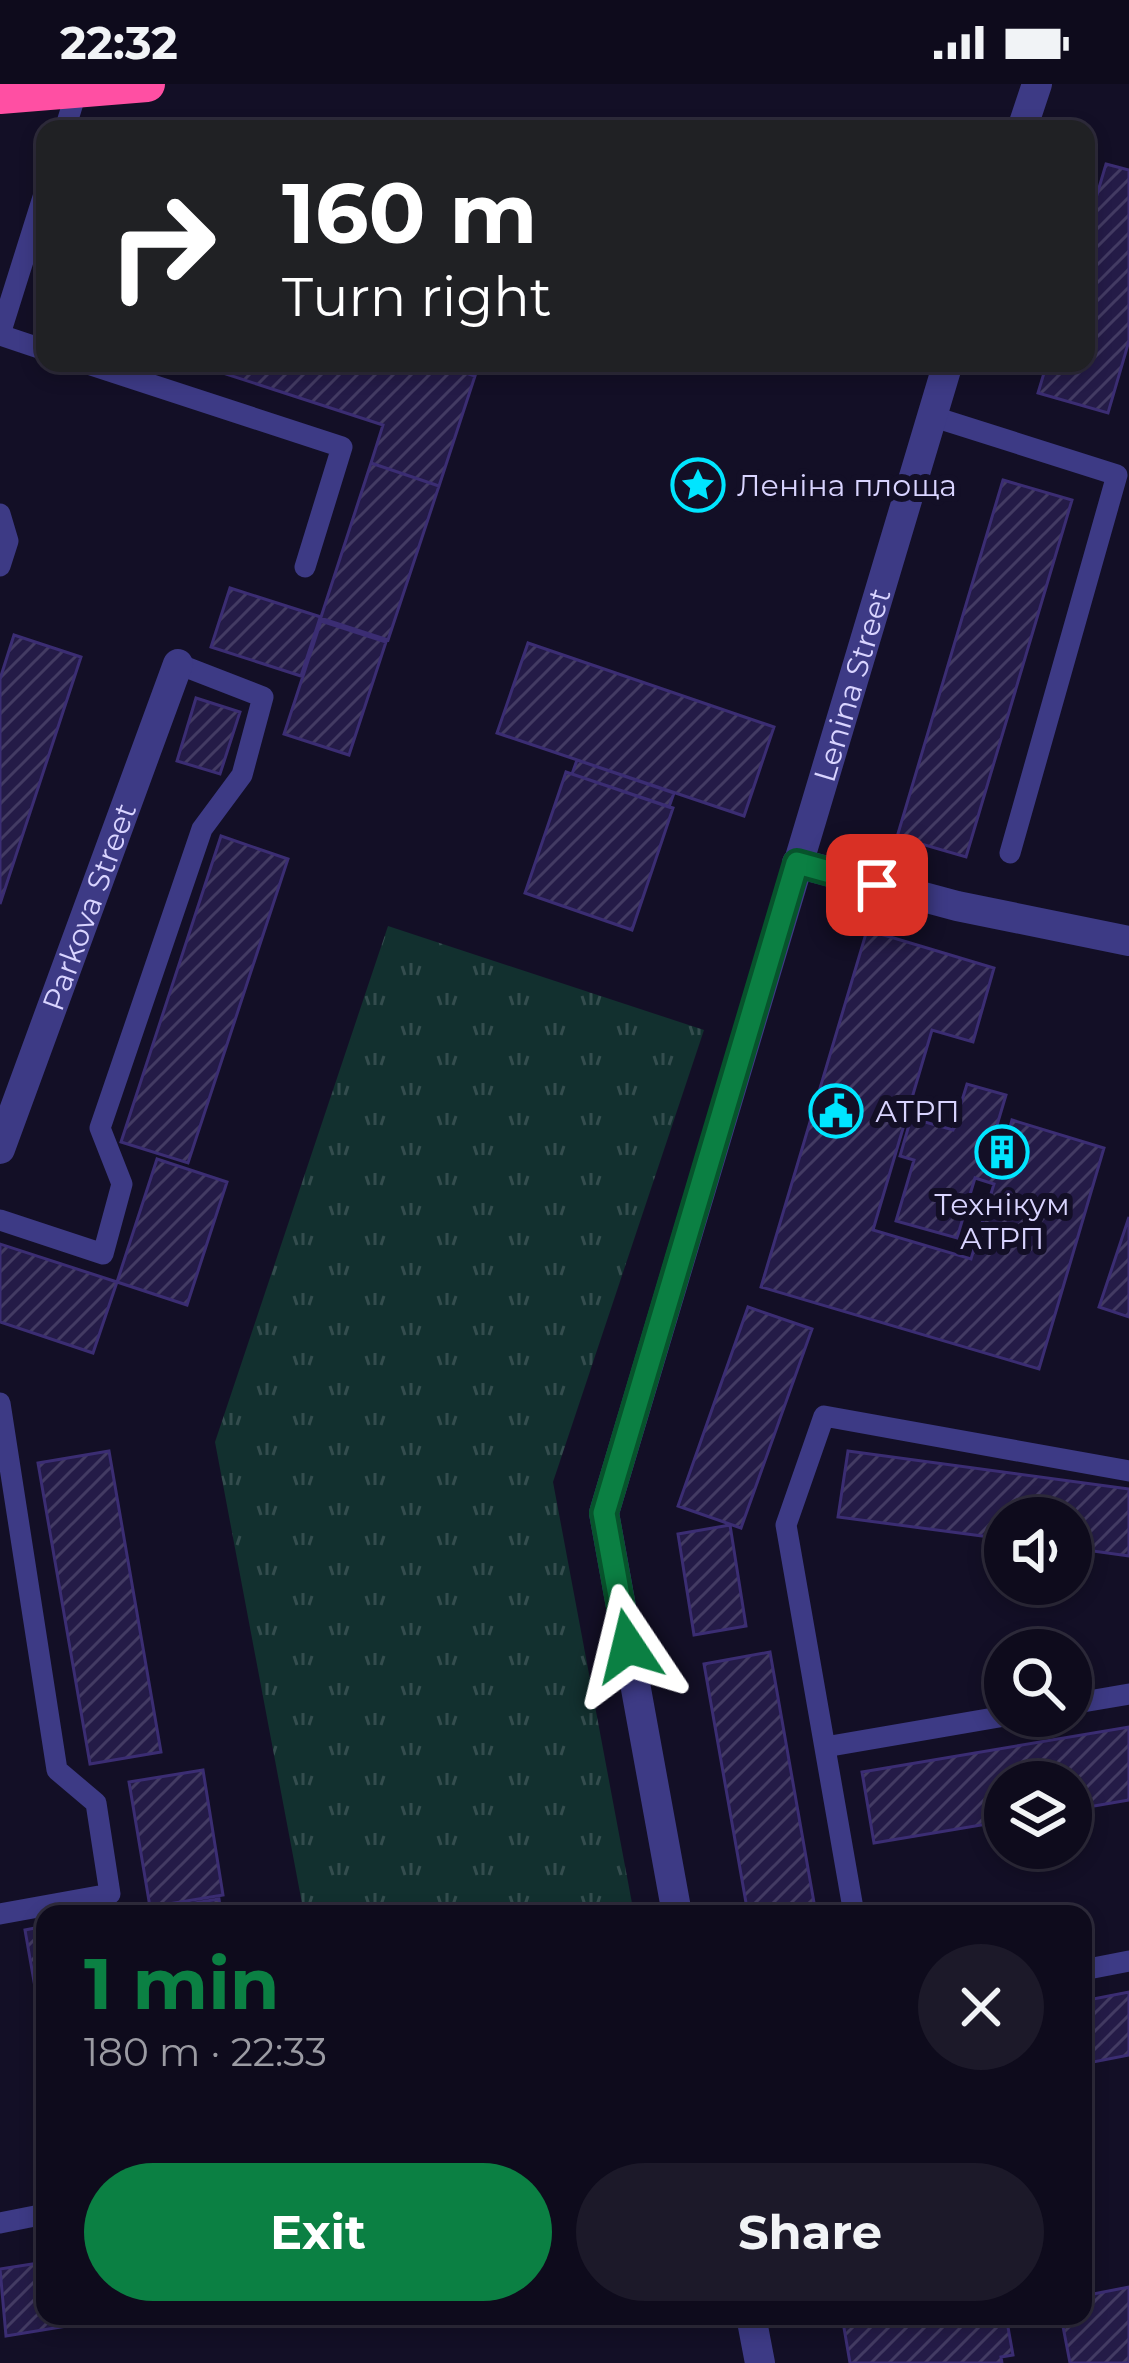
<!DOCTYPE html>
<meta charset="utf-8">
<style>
:root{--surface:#0e0b1c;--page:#1c1929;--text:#f1f3f6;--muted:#9b9ba3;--line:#2e2b3b;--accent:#0b8043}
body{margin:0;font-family:Montserrat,sans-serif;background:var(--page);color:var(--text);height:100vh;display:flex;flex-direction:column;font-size:45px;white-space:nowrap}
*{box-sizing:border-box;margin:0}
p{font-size:39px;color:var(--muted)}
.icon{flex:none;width:66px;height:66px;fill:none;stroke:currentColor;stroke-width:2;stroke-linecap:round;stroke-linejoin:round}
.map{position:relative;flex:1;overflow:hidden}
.details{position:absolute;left:36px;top:1821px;width:1056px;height:420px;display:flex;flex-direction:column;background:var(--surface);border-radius:24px;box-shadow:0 6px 18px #0003,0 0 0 3px var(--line)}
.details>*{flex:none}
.hud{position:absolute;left:36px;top:36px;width:1059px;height:252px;border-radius:24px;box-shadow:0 6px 18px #0003,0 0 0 3px var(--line);background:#202124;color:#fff;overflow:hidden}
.buttons{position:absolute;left:984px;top:1413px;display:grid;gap:24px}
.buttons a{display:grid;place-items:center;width:108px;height:108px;border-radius:50%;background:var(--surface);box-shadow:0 6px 18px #0003,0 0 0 3px var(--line);font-size:60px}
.pin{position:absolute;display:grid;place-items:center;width:102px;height:102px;color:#fff;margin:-51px;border-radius:24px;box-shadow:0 6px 18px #0006}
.me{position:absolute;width:132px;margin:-66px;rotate:350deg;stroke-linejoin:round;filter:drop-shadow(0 0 9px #0008)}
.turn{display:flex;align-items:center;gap:42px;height:252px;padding:0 48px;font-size:54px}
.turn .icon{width:156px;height:156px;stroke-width:2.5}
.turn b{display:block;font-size:84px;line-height:102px}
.round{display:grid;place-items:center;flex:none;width:126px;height:126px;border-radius:63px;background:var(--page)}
.head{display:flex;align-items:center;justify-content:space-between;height:204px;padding:0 48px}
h1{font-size:72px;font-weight:700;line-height:90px;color:var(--accent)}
.cta{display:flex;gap:24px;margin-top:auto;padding:24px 48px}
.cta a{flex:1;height:138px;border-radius:72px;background:var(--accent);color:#fff;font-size:48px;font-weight:700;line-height:138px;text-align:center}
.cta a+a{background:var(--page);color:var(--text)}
.status{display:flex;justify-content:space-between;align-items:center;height:84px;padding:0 60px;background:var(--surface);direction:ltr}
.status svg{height:33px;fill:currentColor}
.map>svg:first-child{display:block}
</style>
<div class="status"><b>22:32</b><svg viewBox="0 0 49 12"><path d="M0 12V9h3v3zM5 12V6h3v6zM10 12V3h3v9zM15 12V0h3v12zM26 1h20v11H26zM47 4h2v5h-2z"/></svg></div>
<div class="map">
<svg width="1129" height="2279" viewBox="0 0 1129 2279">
<defs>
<pattern id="grass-tufts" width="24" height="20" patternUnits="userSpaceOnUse" patternTransform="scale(3)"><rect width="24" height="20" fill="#12302f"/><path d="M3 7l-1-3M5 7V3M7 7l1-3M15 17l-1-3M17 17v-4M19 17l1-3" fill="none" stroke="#344d4e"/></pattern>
<pattern id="building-hatch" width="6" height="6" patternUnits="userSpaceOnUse" patternTransform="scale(3)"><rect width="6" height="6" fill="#241b47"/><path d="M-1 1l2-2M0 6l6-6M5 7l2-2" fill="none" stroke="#433b63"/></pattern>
</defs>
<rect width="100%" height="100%" fill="#130f26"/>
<path fill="url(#grass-tufts)" d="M388,842L704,946L553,1398L634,1830H304L215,1358Z"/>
<path fill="url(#building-hatch)" stroke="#3b2d73" stroke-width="3" d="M1106,80L1129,86V257L1108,329L1038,309L1047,279H1086V148Z
M192,279H435L475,292L439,402L371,379L383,341Z
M371,379L439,402L388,556L320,534L301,592L211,563L230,504L321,533Z
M1003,396L1072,416L966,773L897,753Z
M321,537L386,558L349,671L284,650Z
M14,551L81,573L0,820V595Z
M528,559L774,643L744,732L497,649Z
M196,614L240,628L220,690L177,677Z
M577,676L674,709L669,723L572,690Z
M566,688L673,724L632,846L525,809Z
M221,752L288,775L188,1079L121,1058Z
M867,846L994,884L973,958L932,946L873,1146L971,1175L994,1100L975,1094L957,1154L896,1137L914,1076L900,1072L911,1034L953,1046L967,1000L1006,1011L992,1058L1005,1062L1012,1036L1104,1064L1039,1285L761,1203Z
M157,1075L227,1098L187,1221L117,1198L93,1269L0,1238V1160L117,1198Z
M1129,1133V1233L1099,1223Z
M748,1223L812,1245L741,1444L678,1422Z
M109,1367L161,1668L90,1680L38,1379Z
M848,1367L1129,1405V1472L1071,1464V1434H1005V1455L838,1433Z
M730,1441L746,1542L694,1551L678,1450Z
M770,1568L816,1830H748L704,1580Z
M1129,1643V1716L1071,1726V1698H1005V1737L874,1759L862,1688Z
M203,1686L223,1811L150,1823L129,1698Z
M219,1815L221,1830H151V1826Z
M45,1842V1902L35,1903L25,1846Z
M1129,1908V1971L1083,1980V1917Z
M45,2178V2232H128L6,2252L0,2185Z
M1129,2203V2279H1070L1061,2232H1083V2212Z
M842,2232H1006L1013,2271L1001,2273L1002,2279H850Z"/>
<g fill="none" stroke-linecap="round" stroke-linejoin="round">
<path stroke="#3d3a85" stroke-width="21" d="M65,45L77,6
M0,250L45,107
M0,251L45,266
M85,279L342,363L305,483
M931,332L1117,391L1010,769
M0,430L8,457L0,482
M0,1136L103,1170L122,1100L100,1044L202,745L242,691L263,613L178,580
M0,1319L57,1686L96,1719L110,1810L0,1830
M1071,1620L1129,1610
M825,1663L1005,1632
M854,1830L786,1441L824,1332L1129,1387
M1083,1886L1129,1877
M0,2139L45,2130"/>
<g stroke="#3d3a85" stroke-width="30">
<path d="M1022,45L1037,0"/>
<path d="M797,779L957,822L1129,857"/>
<path id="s1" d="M0,1065L178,580"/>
<path id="s2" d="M677,1830L604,1429L948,279"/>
<path d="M751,2232L760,2279"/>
</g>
<path stroke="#ff4fa3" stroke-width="36" d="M0,12L147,0"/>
</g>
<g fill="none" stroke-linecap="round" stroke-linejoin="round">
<g stroke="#07532c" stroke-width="30">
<path id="route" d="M628,1562L604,1429L797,779L877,801"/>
</g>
<use href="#route" stroke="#0b8043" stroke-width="21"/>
</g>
<defs>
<g id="sight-ring" transform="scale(2.7)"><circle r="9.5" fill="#130f26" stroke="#00e5ff" stroke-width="1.5"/><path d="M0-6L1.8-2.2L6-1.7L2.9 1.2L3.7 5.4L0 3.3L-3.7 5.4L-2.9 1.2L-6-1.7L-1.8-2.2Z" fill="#00e5ff"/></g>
<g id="civic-ring" transform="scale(2.7)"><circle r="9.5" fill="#130f26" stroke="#00e5ff" stroke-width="1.5"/><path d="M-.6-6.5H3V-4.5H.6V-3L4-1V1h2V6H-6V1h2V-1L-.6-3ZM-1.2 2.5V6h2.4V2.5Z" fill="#00e5ff"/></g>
<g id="building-ring" transform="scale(2.7)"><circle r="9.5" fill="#130f26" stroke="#00e5ff" stroke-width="1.5"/><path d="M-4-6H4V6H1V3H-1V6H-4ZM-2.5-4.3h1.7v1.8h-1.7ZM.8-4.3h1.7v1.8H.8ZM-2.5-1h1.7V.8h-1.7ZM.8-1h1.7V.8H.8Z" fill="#00e5ff"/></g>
</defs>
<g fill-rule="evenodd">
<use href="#sight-ring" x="698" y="401"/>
<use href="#civic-ring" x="836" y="1027"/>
<use href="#building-ring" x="1002" y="1068"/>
</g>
<g text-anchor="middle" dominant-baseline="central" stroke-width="12" stroke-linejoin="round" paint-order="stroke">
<g font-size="30" fill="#d9d4ff" stroke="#130f26" text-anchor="start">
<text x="737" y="401">Леніна площа</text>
<text x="875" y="1027">АТРП</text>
<text x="1002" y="1120" text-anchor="middle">Технікум<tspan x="1002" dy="34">АТРП</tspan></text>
</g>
<g font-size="30" fill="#d9d4ff" stroke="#130f26">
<text stroke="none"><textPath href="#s2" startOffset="1272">Lenina Street</textPath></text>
<text stroke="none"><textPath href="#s1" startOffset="258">Parkova Street</textPath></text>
</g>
</g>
</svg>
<div class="buttons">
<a><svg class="icon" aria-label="sound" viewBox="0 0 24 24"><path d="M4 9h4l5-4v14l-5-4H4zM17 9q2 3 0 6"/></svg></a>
<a><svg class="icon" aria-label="search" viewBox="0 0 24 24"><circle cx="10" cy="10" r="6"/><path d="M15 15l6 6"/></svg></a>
<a><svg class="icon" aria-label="layers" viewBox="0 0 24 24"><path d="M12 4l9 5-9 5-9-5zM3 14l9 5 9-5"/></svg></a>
</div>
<div class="pin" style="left:877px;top:801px;background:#d93025"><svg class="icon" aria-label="arrive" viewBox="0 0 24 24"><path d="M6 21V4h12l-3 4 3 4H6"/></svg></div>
<svg class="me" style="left:628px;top:1562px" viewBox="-20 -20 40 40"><path d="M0-17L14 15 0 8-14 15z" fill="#0b8043" stroke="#fff" stroke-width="4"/></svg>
<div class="hud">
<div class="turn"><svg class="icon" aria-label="right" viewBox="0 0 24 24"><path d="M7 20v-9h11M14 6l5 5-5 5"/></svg><div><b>160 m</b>Turn right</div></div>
</div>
<section class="details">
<div class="head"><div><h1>1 min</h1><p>180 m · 22:33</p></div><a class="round"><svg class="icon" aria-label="close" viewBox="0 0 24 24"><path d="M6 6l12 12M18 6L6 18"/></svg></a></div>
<div class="cta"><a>Exit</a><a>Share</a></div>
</section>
</div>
